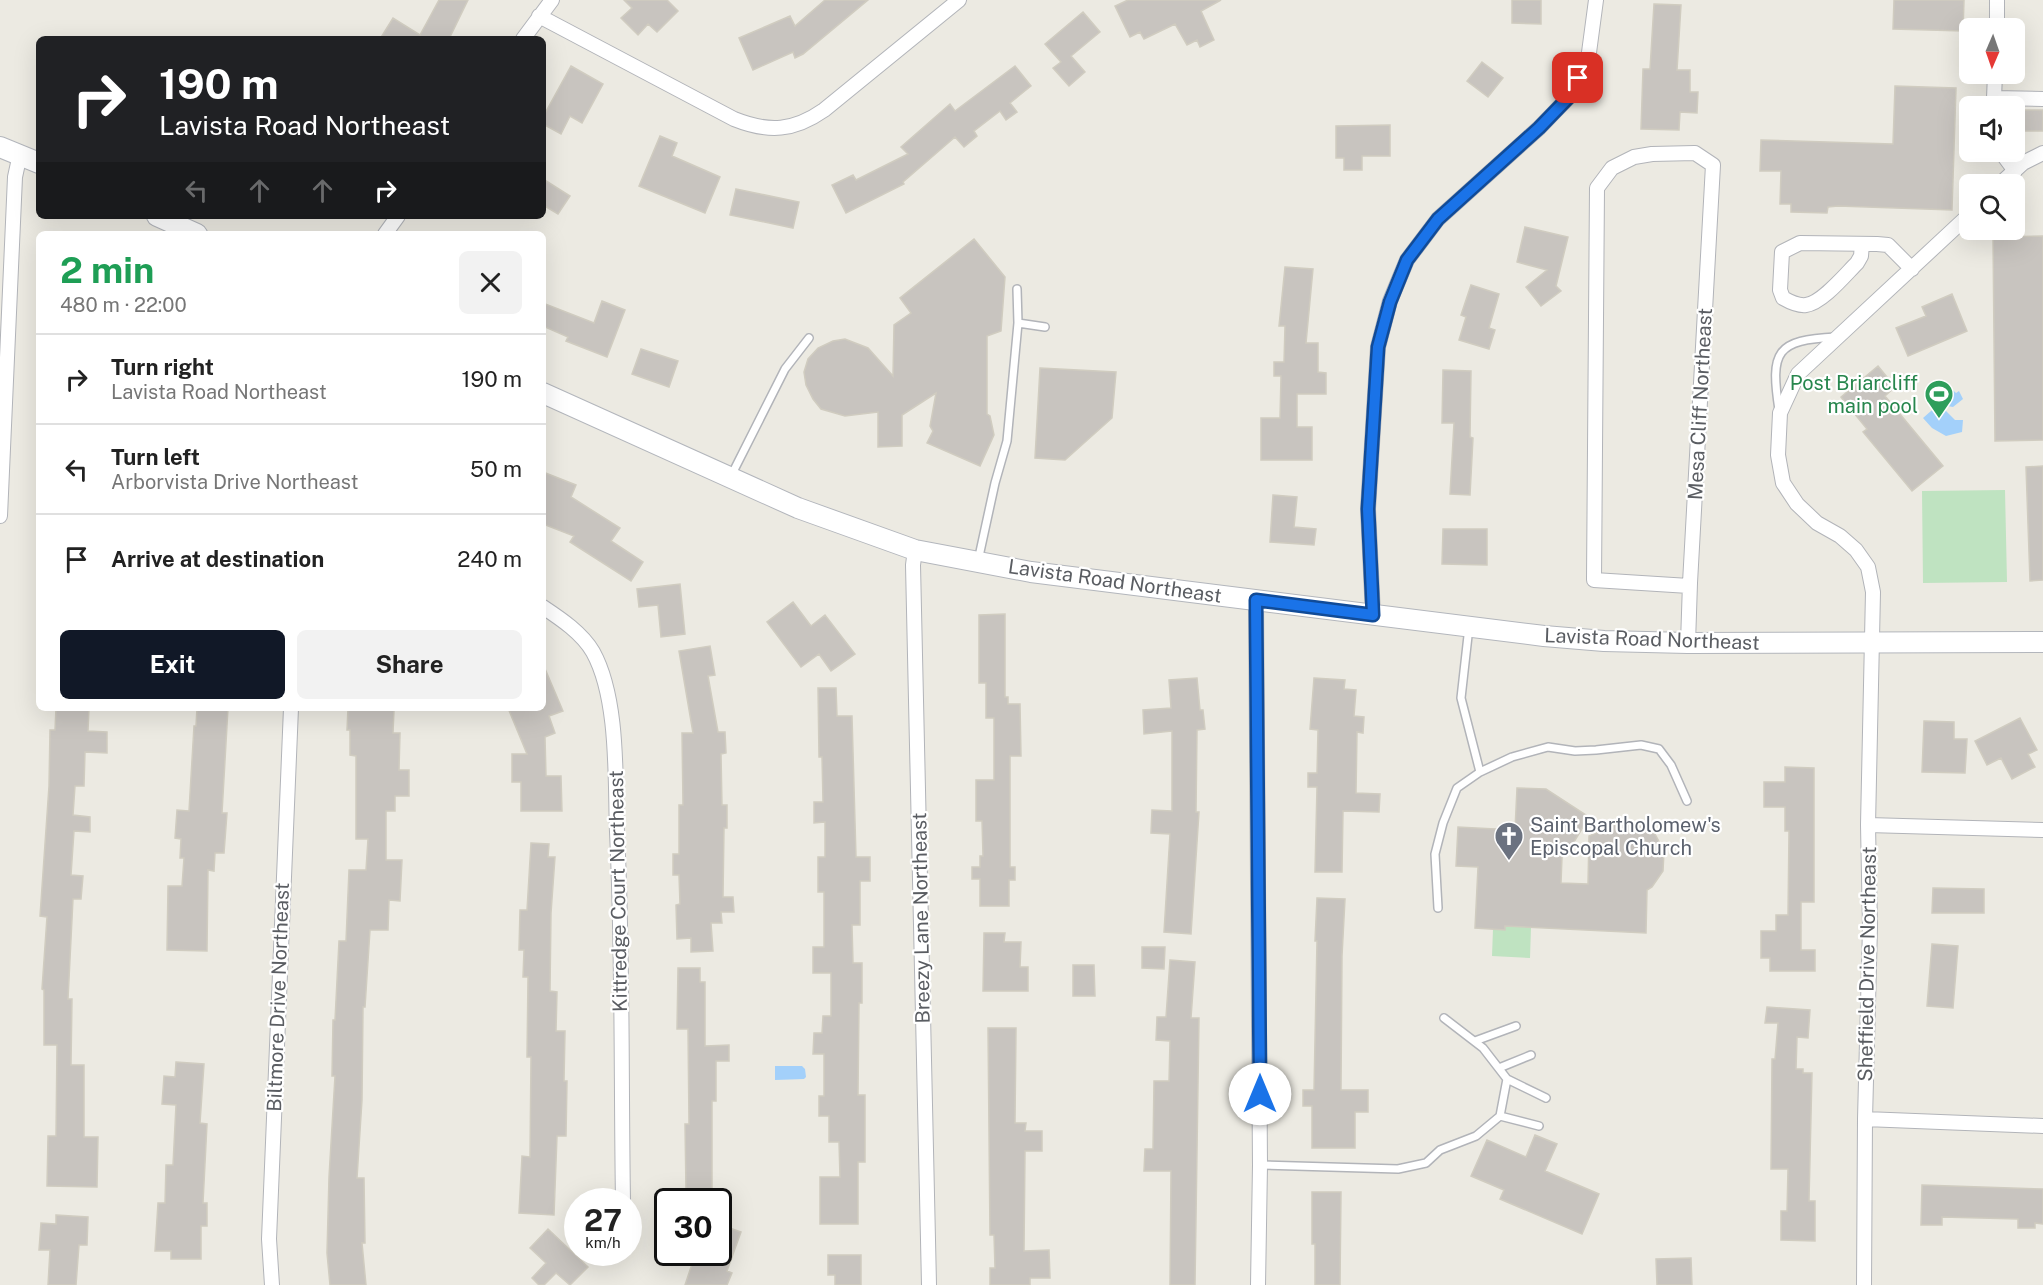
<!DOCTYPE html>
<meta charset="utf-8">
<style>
:root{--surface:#fff;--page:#f2f2f2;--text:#222;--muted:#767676;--line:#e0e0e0;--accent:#111827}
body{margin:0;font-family:"Public Sans",sans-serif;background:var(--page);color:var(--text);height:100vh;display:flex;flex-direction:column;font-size:22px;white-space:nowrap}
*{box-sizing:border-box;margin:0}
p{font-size:20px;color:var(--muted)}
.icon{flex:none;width:33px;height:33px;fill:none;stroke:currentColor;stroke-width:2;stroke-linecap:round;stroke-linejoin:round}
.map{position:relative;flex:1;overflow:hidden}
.sheet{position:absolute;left:36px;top:231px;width:510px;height:480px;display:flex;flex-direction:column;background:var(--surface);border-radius:9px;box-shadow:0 6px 24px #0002}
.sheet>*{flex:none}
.banner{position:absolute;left:36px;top:36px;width:510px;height:183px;border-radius:9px;box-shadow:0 6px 24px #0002;background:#202124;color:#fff;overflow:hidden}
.needle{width:39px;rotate:182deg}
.controls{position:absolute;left:1959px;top:18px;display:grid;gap:12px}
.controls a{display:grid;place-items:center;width:66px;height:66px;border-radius:9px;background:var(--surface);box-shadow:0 6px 24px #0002;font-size:30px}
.speed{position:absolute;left:564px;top:1188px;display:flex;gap:12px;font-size:30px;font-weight:700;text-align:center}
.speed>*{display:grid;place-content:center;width:78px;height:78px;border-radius:50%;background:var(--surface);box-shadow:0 6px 24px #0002;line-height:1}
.speed small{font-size:15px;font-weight:400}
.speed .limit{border:3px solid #111;border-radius:9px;background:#fff;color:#111}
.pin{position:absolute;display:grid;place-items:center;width:51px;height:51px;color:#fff;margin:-26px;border-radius:12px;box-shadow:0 3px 9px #0006}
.me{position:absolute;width:66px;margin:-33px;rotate:0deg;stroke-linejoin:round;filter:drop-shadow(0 0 4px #0008)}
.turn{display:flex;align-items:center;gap:21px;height:126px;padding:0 24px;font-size:27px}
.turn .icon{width:78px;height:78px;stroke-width:2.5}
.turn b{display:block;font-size:42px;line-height:51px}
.lanes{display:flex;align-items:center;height:57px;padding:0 24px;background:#0003;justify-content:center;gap:30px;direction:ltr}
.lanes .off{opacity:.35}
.round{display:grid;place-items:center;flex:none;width:63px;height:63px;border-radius:9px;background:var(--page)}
.head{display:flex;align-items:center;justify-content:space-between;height:102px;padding:0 24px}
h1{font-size:36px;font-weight:700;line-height:45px;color:#1e9e55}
.action{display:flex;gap:12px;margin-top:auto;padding:12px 24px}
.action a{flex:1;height:69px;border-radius:9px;background:var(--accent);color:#fff;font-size:24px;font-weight:700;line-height:69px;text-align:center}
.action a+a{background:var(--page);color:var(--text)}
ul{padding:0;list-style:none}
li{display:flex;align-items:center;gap:18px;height:90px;padding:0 24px;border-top:2px solid var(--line)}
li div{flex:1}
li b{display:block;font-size:22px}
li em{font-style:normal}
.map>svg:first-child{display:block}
</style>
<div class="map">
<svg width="2043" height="1285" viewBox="0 0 2043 1285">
<rect width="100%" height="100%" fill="#eceae2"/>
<path fill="#bfe3c1" d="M2005,490L2007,582L1923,583L1922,491Z
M1505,917L1531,927L1530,958L1492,956L1493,929L1505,930Z"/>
<path fill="#a3d0fa" d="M1944,382L1956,393L1959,391L1963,399L1953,407L1942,405L1934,392Z
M1939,404L1955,420H1963L1962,432L1946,436L1932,428L1923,418Z
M775,1066H802L805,1069L806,1077L804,1079L775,1080Z"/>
<path fill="#c8c4bf" stroke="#d0ccc0" stroke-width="1.5" d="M439,0H468L449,39H380L393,18L420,35Z
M624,0H667L678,11L657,32L648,24L638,35L621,18L632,8Z
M825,0H868L803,54L795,58L793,52L753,70L739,38L790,16L795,26Z
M1128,0H1221L1201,11L1214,40L1200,47L1197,40L1187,45L1175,24L1144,39L1140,32L1130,37L1115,6Z
M1512,0H1541V24L1512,23Z
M1894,0H1964L1963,31L1893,29Z
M1654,4L1681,5L1677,70H1690V92H1698L1697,113L1680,112L1679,130L1641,129L1643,69H1650Z
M1083,12L1100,32L1071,56L1085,72L1069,86L1053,68L1061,62L1045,44Z
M1482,62L1503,78L1488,97L1467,81Z
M571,66L603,84L582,123L570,116L561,134L543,124V117Z
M1015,66L1031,86L1010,103L1017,112L1006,120L1000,111L974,131L977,136L964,147L955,137L903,182L904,184L846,213L832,185L853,175L856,180L908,154L901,147L950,104L955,111Z
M1895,86L1956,88L1952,210L1838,206L1828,207L1827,213L1791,212V204H1780L1781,171H1760L1761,140L1893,144Z
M2021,110H2043V131H2021Z
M1390,125V156H1362V170H1344V158H1336V126Z
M660,136L677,143L672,156L720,177L705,213L639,186Z
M543,179L570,196L558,214L543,205Z
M736,189L799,202L793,228L730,215Z
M1525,227L1568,237L1556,286L1561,291L1541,306L1526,287L1547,270L1517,262Z
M2043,236V440L1995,441L1993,237Z
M974,239L1005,277L1001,331L987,336V414L990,416L994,435L980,466L927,443L933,431L930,426L936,393L902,415V446L878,447V412L845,416L821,409L813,399L806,385L804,372L808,359L818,348L833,341L845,339L868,348L893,376L894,325L911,313L900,298Z
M1285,267L1313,269L1306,343H1318V372L1326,373V394H1297V427H1312V460H1261V418H1280L1281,376H1274V362H1284L1285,326H1279Z
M1471,285L1499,294L1489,328L1495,330L1489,349L1459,340L1466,317L1461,315Z
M1952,294L1967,331L1908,356L1896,328L1926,316L1922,307Z
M602,301L625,310L607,357L566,341L568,337L543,326V303L594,323Z
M641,349L678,361L669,387L632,374Z
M1878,366L1895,387L1885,396L1943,466L1912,491L1863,432L1867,429L1841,397Z
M1040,368L1116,372L1112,418L1065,460L1035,458Z
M1443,370L1471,371L1470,437L1473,438L1470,495L1450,494L1454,423H1442Z
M2043,466V580L2030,581L2026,467Z
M543,472L576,485L571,497L620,528L611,541L643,562L631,581L570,542L574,536L543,524Z
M1273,495L1297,497L1294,527L1316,529L1314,545L1270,542Z
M1443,529H1487V565L1442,564Z
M680,584L685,634L661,637L658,605L639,607L637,589Z
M793,602L811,626L825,615L855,654L831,671L819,654L801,667L767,622Z
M1005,614V697H1008V704H1020L1021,756H1010V867H1015V880H1009V906H980V879H972V867H980V856H983L982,821H976V780H994V718H986V683H979V615Z
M710,646L715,675L708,676L718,732H725L726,753L721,754L722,805H727V828H724L723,897H733L734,912H721L722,923H711L713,951L691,952V938L677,939L676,905L680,904L679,875H673V854H679V805H683L682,733H693L679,651Z
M543,664L563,711L549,716L555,733L545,737L546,776H561L562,811H521V782H512V754H527L508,708H543Z
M1197,678L1200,710H1203L1205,729L1197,730L1196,812H1199L1191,934L1164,932L1170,834L1151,833L1152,810L1172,811V731L1144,734L1143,710L1171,708L1169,680Z
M1314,678L1345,680L1344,689L1356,690L1354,716L1364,717L1363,733L1357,732L1356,793L1380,794L1379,812L1343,811L1342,872H1315L1317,787H1308V773H1317L1318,730L1310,729Z
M818,688H836L837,716H852L856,857H870V881H860V925H852L853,963H862V1003H859L858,1095H865V1162H858V1224H820V1177H840L839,1142H829V1116H819V1096H824V1054H813L814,1033H822L823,1016H831V973H813V947H824V892H818V857H825V822L814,823V802H823L822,757H819Z
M56,708H89L88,731L107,732V753L85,752L84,786H75L73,815L90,817V832L74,831L71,875L83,876L81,899H73L68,999H72L71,1065H84V1137H98L97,1187L47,1186L48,1136H56L57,1045H44V990L42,989L47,917L40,916L49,786L50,730H55Z
M197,708H228L222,813H227L224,853H215L214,871L208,870L207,951L167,950L168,886H182L184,858H180L181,839L175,838L177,810L189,811L194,726H196Z
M348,708H381V710H394L393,733H400L399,770H409V796H395V811H386V860H402L400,901L389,900L388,930H370L365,1007H363L362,1100L357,1178H364L365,1243H362L366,1285H330L327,1253L329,1177L335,1076H332L333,1020H335L339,941H346L349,870H366L368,839H356V756L350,755V730H347Z
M2020,718L2037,750L2028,754L2035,767L2012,779L2001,758L1987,765L1975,741Z
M1924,721L1954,722V739H1967L1965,773L1922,772Z
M1785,767L1814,768V902H1801V950H1815V971H1770V958H1761V931H1776V915H1788L1789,831H1785V807H1764V782H1785Z
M1517,788L1546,789L1589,817L1568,852L1562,857L1561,883L1588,884L1589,836L1618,823L1636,824L1655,834L1664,851L1663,871L1652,887L1647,890L1646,933L1505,926V930L1475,928L1478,867L1456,866L1458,827L1515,830Z
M531,843L549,844L548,857H555L551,913L550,991L557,992L556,1031H565L564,1081H567L566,1136H557L554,1215L519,1213L522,1156L530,1157L531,1057H527L528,977H523L524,950H519L520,910H527Z
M1933,888L1984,889V913H1932Z
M1317,898L1345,899L1342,956L1341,1090H1368V1112H1355V1148H1312V1106H1303V1090H1314L1317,941H1315Z
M984,933H1005L1004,942H1021L1020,967H1028V991H983Z
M1932,944L1958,946L1953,1008L1927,1006Z
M1142,947H1165L1164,969L1142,968Z
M1170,960L1195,962L1191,1018H1199L1195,1285H1170L1171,1171H1144L1145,1149H1153L1154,1081H1169L1170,1041L1156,1040L1157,1017H1166Z
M1073,965H1094L1095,996H1073Z
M678,968H700V982H705V1046L729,1045V1061H716V1101H712V1190H686L685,1124H689L688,1029H677Z
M1767,1007L1810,1010L1808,1038L1797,1037L1796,1069H1803V1073H1812L1809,1201H1815V1241L1781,1240V1211H1787L1788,1169H1771L1772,1059H1775L1778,1023H1765Z
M988,1028H1016L1015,1123H1026L1025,1131H1042V1151H1025L1024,1251L1049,1250L1050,1278H1030V1285H990V1268H995L994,1235H990Z
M176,1062L204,1064L200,1123L207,1124L203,1203H207V1226H201V1259H171V1251H155L158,1203H165L166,1165H173L176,1105L162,1104L164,1076L175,1077Z
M1535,1135L1557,1144L1545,1171L1599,1194L1582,1234L1500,1199L1504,1190L1471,1176L1487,1140L1526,1157Z
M1922,1185L2043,1189V1224L2035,1223V1228H2018V1219L1942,1217V1225H1921Z
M1312,1192H1341L1340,1285H1315V1244H1312Z
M56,1215L88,1217L87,1245H79L76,1285H48L50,1250H39L41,1223L56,1224Z
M718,1224L741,1232L727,1271L732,1273L727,1285H685L696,1252H718Z
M548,1229L588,1267L570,1285L556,1273L544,1285H539L532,1278L546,1263L530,1248Z
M828,1255H861V1285H835V1275H828Z
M1691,1258L1692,1285H1657L1656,1259Z"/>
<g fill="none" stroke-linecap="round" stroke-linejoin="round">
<g stroke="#b2b4b9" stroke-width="10">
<path id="lane" d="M1018,323L1045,327
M1779,410C1770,351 1776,340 1836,337
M731,476L785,369L809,338
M978,561L995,483L1007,441L1018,323L1017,289
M1480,772L1512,757L1548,747L1575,751L1596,750L1641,745L1659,749L1671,765L1687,801
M1438,908L1435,854L1443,823L1457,788L1480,772L1461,698L1469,627
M1475,1041L1516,1026
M1499,1068L1531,1055
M1507,1079L1546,1098
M1500,1116L1539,1126
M1260,1165L1398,1169L1426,1163L1440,1150L1476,1136L1500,1116L1507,1079L1483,1048L1444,1018"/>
</g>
<g stroke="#b2b4b9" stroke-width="16">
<path id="street" d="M539,16L734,119C769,133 794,131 824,110L959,0
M1997,28V0
M523,39L552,0
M1995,74L1994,98L2043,99
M2001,152L2015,171
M2000,184L2023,163L2043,153
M385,234L398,216
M1862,244L1861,256L1857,263C1845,275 1822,303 1806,305C1798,306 1790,302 1783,298L1780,290L1782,252L1800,243L1877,244L1888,245L1912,269
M0,516L15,177L20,154
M915,550L913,565L929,1285
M1256,600L1260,1165L1258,1285
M543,607C561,619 582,633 593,652C619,699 615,780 617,832C623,955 621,1078 623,1202
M1373,615L1368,509L1378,347L1390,301L1407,260L1438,219L1539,128L1569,97L1588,60L1596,0
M1688,643L1690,583L1713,165L1695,153L1652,154L1634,157L1612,168L1597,188L1594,580L1689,586
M1868,825L2043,830
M1865,1119L2043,1126
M272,1285L269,1239L291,708
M1864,1285L1865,1119L1870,927L1868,825L1873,592L1868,567L1856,550L1840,536L1817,523L1797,504L1783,483L1778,455L1780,413L1798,374L1970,214"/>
</g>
<g stroke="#b3b6bc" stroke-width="22">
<path id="secondary" d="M0,147L39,163
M157,216L197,234
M543,393L798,508L915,550L1031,572L1544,636L1604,641L1688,643L2043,642"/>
</g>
<use href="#lane" stroke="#fff" stroke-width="7"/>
<use href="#street" stroke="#fff" stroke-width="14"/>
<use href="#secondary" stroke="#fff" stroke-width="20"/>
</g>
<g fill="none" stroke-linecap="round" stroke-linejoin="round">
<g stroke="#114b97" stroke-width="15">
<path id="route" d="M1260,1094L1256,600L1373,615L1368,509L1378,347L1390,302L1407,260L1438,219L1539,128L1569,97L1578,78"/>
</g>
<use href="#route" stroke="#1a73e8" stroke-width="10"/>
</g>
<defs>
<g id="stadium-pin" transform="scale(1.5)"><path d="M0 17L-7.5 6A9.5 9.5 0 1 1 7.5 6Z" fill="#2e9e5b" stroke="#fff"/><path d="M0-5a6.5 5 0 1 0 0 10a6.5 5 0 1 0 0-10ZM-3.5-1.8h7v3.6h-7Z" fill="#fff"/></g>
<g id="church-pin" transform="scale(1.5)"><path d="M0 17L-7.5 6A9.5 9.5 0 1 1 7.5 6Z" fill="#6b7280" stroke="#fff"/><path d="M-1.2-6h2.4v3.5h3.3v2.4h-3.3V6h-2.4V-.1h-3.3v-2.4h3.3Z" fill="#fff"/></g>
</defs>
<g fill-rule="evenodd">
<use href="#stadium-pin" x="1939" y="394"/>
<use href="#church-pin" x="1509" y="836"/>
</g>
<g text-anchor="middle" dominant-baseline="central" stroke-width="4.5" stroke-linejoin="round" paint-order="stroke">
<g font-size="20" fill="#27864d" stroke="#fff" text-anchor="end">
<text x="1918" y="383">Post Briarcliff<tspan x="1918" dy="23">main pool</tspan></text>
</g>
<g font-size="20" fill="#5a5d62" stroke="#fff">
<text transform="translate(1700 404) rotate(-87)">Mesa Cliff Northeast</text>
<text transform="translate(1115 581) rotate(8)">Lavista Road Northeast</text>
<text transform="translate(1652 639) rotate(2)">Lavista Road Northeast</text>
<text transform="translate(618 891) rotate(-91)">Kittredge Court Northeast</text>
<text transform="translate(921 918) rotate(-91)">Breezy Lane Northeast</text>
<text transform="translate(1867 964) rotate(-89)">Sheffield Drive Northeast</text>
<text transform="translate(278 997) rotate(-88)">Biltmore Drive Northeast</text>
</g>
<g font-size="20" fill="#5b616d" stroke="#fff" text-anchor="start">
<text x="1530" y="825">Saint Bartholomew's<tspan x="1530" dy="23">Episcopal Church</tspan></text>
</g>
</g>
</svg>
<div class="controls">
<a><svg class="needle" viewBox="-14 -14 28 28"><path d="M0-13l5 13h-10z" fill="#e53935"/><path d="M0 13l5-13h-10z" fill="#767676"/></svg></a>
<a><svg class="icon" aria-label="sound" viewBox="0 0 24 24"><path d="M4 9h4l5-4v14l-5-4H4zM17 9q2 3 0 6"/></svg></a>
<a><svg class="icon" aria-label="search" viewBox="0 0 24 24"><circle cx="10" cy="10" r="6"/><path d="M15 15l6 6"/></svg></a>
</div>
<div class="speed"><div>27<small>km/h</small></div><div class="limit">30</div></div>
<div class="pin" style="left:1578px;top:78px;background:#d93025"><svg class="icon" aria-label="arrive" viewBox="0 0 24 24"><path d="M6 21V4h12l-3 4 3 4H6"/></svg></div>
<svg class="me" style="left:1260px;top:1094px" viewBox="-20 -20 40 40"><circle r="19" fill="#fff"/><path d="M0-13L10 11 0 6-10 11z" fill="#1a73e8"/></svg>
<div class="banner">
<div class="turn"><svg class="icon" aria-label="right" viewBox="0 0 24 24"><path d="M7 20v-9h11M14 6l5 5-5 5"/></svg><div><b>190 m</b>Lavista Road Northeast</div></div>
<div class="lanes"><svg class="icon off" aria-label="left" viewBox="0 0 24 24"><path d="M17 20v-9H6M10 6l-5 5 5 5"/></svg><svg class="icon off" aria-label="ahead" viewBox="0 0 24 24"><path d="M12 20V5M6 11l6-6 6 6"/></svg><svg class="icon off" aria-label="ahead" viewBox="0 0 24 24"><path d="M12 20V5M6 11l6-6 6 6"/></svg><svg class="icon" aria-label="right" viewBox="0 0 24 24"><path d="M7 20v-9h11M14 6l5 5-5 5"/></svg></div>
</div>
<section class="sheet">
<div class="head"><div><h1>2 min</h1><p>480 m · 22:00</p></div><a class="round"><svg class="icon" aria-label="close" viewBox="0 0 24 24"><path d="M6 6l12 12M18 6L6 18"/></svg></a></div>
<ul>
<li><svg class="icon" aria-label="right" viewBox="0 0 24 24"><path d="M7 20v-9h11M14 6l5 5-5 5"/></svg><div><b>Turn right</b><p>Lavista Road Northeast</p></div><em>190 m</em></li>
<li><svg class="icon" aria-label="left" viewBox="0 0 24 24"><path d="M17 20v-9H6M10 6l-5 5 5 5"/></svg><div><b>Turn left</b><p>Arborvista Drive Northeast</p></div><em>50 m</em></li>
<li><svg class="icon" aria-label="arrive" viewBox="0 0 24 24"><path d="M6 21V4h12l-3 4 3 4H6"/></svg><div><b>Arrive at destination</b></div><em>240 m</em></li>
</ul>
<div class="action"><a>Exit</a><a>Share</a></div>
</section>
</div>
